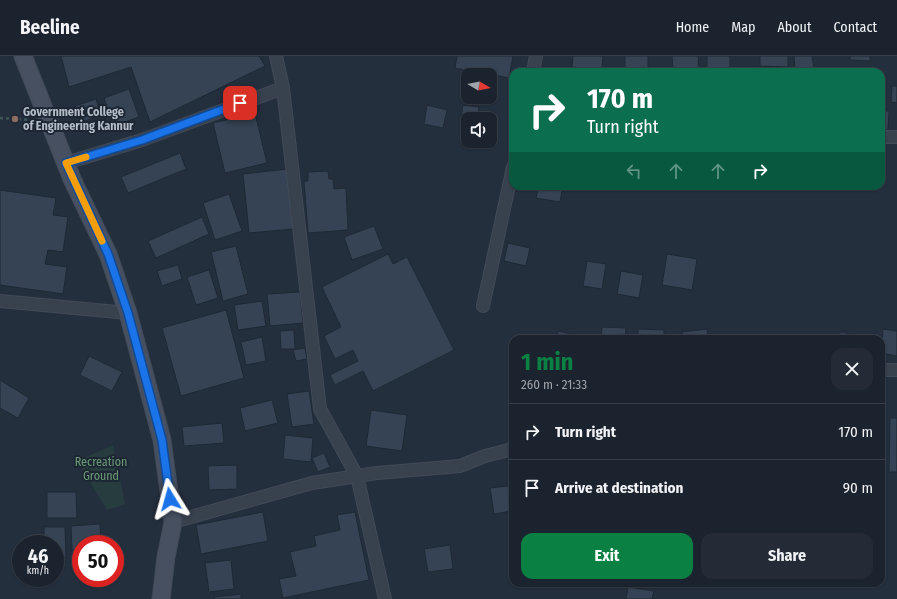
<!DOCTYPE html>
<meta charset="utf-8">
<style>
:root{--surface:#1b232e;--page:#242b36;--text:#f1f3f6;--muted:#a0a4aa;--line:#39404a;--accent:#0b8043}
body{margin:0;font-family:"Fira Sans Condensed",sans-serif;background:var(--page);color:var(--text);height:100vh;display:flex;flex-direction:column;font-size:15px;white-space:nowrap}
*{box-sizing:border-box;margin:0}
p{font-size:13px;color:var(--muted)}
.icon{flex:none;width:22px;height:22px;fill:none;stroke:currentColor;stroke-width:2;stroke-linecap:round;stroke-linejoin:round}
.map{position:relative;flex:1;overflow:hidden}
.details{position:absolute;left:509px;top:279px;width:376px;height:252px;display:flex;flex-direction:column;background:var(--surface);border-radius:12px;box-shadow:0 1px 3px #0004,0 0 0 1px var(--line)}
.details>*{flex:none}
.hud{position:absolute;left:509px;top:12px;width:376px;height:122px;border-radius:12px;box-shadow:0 1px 3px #0004,0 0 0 1px var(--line);background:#0b6e4f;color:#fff;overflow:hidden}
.needle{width:26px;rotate:100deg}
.controls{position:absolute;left:461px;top:12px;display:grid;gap:8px}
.controls a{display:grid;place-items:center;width:36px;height:36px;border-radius:8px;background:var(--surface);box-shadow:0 1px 3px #0004,0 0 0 1px var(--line);font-size:20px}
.speed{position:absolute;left:12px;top:479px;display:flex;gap:8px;font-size:20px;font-weight:700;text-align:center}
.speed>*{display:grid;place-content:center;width:52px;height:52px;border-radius:50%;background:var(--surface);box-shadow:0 1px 3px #0004,0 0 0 1px var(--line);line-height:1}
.speed small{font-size:10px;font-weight:400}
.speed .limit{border:6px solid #d22;background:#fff;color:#111}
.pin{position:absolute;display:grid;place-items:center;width:34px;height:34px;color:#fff;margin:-17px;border-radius:8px;box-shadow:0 2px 6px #0006}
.me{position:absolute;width:44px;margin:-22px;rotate:352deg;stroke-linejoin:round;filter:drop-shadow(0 0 3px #0008)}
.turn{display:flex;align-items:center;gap:14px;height:84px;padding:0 12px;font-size:18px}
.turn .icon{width:52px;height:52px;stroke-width:2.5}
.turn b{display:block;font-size:28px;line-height:34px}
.lanes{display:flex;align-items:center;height:38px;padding:0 12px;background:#0003;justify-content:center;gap:20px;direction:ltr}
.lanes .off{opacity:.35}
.round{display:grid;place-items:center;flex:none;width:42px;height:42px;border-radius:12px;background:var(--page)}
.headline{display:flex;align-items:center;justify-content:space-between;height:68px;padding:0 12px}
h1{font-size:24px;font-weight:700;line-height:30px;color:var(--accent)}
.primary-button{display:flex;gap:8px;margin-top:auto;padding:8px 12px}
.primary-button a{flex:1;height:46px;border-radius:12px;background:var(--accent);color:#fff;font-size:16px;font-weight:700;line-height:46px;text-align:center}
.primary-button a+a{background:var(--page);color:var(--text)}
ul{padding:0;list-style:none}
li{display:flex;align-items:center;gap:12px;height:56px;padding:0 12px;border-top:1px solid var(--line)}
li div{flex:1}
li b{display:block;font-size:15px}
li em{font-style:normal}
header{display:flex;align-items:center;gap:24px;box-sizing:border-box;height:56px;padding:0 20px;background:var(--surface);border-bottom:1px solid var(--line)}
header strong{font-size:19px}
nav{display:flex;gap:22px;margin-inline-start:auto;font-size:14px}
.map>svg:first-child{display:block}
</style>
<header>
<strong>Beeline</strong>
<nav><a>Home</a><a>Map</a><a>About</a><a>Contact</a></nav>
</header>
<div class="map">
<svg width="897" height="543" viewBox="0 0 897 543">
<rect width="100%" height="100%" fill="#242f3e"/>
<path fill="#263c3f" d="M113,389L125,448L107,454L77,405Z"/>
<path fill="#364354" stroke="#1f2835" d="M61,0H259L265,10L150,66L131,11L69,31Z
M457,0H513L509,22L455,12Z
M573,0H603L602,14L572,11Z
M625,0H648V16H625Z
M672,0H698L699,14H673Z
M707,0H730V16H707Z
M760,0H788V11L760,10Z
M794,0H812L814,12L795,14Z
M850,0H870V5L850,4Z
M892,30H897V47L891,46Z
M129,33L139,61L113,70L104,42Z
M96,43L101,60L81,66L75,50Z
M427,49L447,54L443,72L424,68Z
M463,49L479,51L477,63L461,62Z
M881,55H889L888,74H881Z
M255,57L267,107L225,117L213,67Z
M180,97L186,113L128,137L121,121Z
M287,113L294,173L249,177L243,118Z
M328,115L329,123H333L334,133L346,132L348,174L308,177L304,125H308V116Z
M539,130H563L560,146L536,142Z
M0,134L56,142L53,159L68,161L63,196L48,194L45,208L67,211L63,238L0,229Z
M229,138L242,175L215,184L203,147Z
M202,161L209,178L156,202L148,185Z
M374,170L383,193L352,204L344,181Z
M508,187L530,192L526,210L504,205Z
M236,190L248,238L223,245L211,196Z
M388,198L393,208L407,201L454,294L373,335L363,315L335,329L330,319L358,305L353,294L335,303L324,280L341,271L322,231Z
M667,198L697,203L692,234L662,229Z
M587,205L606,208L602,233L583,230Z
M178,209L182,223L162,230L157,215Z
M209,214L218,242L196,249L187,221Z
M621,215L643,219L639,242L617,238Z
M300,236L303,267L270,270L267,238Z
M262,245L266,270L238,274L234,249Z
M226,254L244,322L181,340L162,272Z
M602,271L626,272L625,283H601Z
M638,273L664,274V283H638Z
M707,273L708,283H683L682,276Z
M883,273L897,275V300L881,297Z
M294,274L295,293H281L280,275Z
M558,275L582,280V283H556Z
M840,276L865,280V283H839Z
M262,281L266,305L246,309L241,286Z
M305,292L307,303L296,305L293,294Z
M89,300L122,316L112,335L80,319Z
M0,324L29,342L18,362L0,352Z
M309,335L314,368L292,371L287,338Z
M272,344L278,367L245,375L240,352Z
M371,354L407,359L402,395L366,390Z
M890,362H897V416H889Z
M222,367L224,387L184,390L182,371Z
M285,379L313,382L311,406L283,403Z
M324,397L330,411L318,416L312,402Z
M237,409V433L209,434L208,410Z
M508,430L511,455L494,458L490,432Z
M47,436H76L77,462H47Z
M263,456L268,485L201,498L196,469Z
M355,456L369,524L283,542L279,523L296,520L290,496L316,490L314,480L340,474L337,459Z
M100,468L101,488H81V494H72L71,470Z
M44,471H65L66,502H55V488H44Z
M450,489L453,513L428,516L424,493Z
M231,504L234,533L209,536L205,507Z
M628,531L654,535L652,543H626Z
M241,538V543H214V541Z"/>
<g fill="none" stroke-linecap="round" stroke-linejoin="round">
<g stroke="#414a57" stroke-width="14">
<path id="street" d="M276,0L283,32L320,353L357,420L385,543
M533,16L536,0
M881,81H897
M66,107L142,84L283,32
M0,245L128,257
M483,250L513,111
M881,314H897
M173,466L312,427L377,417L460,410L485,400L513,393"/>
</g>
<g stroke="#414a57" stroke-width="19">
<path id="secondary" d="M23,0L72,123L108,198L128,257L162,384L173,466L166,501L161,543"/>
</g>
<path stroke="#3f5557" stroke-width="2.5" stroke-dasharray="3 3" stroke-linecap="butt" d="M0,62L33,64"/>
<use href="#street" stroke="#38414e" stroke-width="12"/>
<use href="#secondary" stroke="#465061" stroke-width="17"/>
</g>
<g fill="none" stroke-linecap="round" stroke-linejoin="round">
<g stroke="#114b97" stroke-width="10">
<path id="route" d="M170,443L162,384L128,257L108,198L66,107L142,84L240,47"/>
</g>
<use href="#route" stroke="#1a73e8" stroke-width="7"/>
<path stroke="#f59e0b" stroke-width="7" d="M86,101L66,107L102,185"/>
</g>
<circle fill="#8d6e63" stroke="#1d2633" stroke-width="1.5" cx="15" cy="63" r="4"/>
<g text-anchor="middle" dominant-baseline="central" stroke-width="4" stroke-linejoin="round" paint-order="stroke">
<g font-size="12" font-weight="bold" fill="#b4bcc9" stroke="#1d2633" text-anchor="start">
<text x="23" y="56">Government College<tspan x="23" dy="14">of Engineering Kannur</tspan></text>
</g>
<g font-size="12" fill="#6b9a76" stroke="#1d2633">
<text x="101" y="406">Recreation<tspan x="101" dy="14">Ground</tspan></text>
</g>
</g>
</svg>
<div class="controls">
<a><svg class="needle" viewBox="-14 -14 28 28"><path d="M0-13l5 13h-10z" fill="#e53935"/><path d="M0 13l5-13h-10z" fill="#a0a4aa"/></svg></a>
<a><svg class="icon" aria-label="sound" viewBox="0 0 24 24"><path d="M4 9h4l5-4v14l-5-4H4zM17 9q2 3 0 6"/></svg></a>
</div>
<div class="speed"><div>46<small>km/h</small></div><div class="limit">50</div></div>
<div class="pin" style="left:240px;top:47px;background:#d93025"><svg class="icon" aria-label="arrive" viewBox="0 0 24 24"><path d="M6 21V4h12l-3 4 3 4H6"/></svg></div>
<svg class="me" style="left:170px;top:443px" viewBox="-20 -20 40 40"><path d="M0-17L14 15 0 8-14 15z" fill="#1a73e8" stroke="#fff" stroke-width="4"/></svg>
<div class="hud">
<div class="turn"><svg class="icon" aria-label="right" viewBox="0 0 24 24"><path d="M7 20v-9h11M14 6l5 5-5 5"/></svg><div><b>170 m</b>Turn right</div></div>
<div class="lanes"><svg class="icon off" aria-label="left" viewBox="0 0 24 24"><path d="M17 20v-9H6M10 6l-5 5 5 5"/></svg><svg class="icon off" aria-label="ahead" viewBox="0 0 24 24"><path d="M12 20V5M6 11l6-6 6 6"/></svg><svg class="icon off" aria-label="ahead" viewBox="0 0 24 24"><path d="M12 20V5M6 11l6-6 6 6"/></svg><svg class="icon" aria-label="right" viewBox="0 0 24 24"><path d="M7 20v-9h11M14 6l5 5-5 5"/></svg></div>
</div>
<section class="details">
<div class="headline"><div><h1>1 min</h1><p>260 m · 21:33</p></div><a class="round"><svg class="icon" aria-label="close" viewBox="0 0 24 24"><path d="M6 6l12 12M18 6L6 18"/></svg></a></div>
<ul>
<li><svg class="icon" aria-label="right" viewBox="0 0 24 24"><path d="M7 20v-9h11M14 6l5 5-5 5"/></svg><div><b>Turn right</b></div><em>170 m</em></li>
<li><svg class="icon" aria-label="arrive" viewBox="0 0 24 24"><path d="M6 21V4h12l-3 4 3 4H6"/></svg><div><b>Arrive at destination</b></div><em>90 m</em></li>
</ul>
<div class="primary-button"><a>Exit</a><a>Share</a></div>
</section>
</div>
